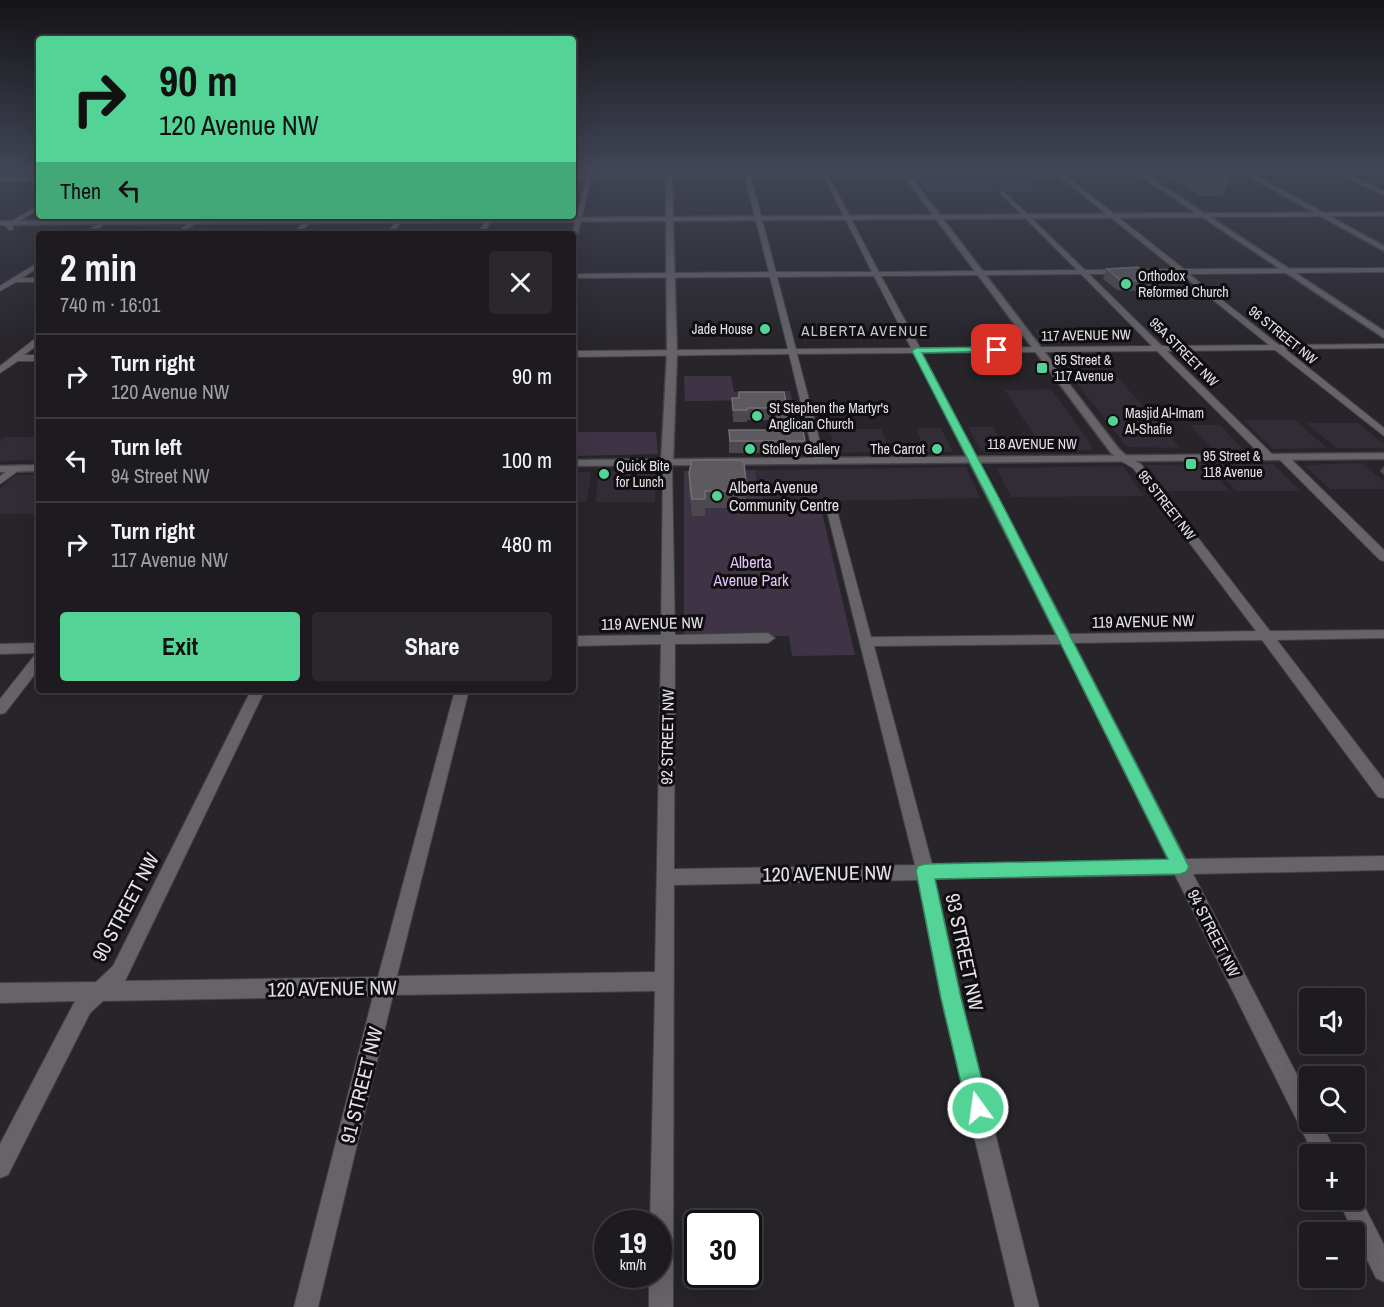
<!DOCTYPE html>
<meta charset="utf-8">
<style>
:root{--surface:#1d1b20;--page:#2a282d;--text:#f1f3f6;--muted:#a0a1a5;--line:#3b393e;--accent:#53d396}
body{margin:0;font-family:"Archivo Narrow",sans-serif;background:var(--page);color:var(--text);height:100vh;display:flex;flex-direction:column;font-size:22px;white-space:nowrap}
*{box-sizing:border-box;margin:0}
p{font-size:20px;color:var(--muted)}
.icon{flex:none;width:33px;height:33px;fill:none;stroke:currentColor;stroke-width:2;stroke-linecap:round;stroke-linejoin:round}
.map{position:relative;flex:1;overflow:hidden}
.drawer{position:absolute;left:36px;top:231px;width:540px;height:462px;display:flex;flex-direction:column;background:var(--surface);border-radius:6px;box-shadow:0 6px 24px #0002,0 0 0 2px var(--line)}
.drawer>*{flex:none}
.top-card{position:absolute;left:36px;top:36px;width:540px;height:183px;border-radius:6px;box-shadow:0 6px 24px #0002,0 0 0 2px var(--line);background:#53d396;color:#111;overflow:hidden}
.fabs{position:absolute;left:1299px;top:988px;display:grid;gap:12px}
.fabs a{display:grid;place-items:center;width:66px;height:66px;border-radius:6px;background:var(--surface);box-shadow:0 6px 24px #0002,0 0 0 2px var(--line);font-size:30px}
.speed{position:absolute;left:594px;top:1210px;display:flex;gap:12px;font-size:30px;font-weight:700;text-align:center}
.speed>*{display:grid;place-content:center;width:78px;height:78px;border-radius:50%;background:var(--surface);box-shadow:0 6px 24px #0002,0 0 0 2px var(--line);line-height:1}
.speed small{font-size:15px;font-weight:400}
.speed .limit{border:3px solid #111;border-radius:9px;background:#fff;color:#111}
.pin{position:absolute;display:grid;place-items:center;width:51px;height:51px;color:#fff;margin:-26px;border-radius:12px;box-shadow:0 3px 9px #0006}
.me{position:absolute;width:66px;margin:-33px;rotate:346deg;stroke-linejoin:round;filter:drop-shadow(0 0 4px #0008)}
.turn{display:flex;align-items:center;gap:21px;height:126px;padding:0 24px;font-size:27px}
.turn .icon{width:78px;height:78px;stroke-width:2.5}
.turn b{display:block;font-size:42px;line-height:51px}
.then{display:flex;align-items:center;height:57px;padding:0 24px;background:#0003;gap:12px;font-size:22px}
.round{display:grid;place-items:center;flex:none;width:63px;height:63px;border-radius:6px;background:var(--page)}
.overview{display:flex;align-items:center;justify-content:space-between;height:102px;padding:0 24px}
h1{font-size:36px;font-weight:700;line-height:45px}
.cta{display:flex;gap:12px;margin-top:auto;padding:12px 24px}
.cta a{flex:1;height:69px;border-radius:6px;background:var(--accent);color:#111;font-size:24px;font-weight:700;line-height:69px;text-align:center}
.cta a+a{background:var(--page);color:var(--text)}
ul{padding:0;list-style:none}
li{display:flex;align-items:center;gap:18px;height:84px;padding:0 24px;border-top:2px solid var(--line)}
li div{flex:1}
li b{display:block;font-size:22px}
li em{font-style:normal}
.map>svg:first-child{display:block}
</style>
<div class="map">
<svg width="1384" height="1307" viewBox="0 0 1384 1307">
<rect width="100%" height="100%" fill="#27242a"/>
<path fill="#322c37" d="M1075,328L1088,343L1044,344L1034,329Z
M1067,371H1112L1180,448L1127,447Z
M1051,389L1093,447L1090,450L1044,451L1005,390Z
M1244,420H1295L1327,448L1273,449Z
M1307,423H1358L1384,444V448H1336Z
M1190,425H1220L1243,449H1212Z
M968,427H993L1008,451H981Z
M916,428H941L953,452H926Z
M829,429H881L890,452L836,453Z
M5,437H39V460L0,461V442Z
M1362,463L1384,482V489H1330L1304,465Z
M1205,464L1230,491H1167L1146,465Z
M1273,464L1300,491H1237L1211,465Z
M1123,466L1144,496L1011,497L996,468Z
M966,467L980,498L820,501L821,508L771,509L758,492L755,470Z
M599,471H656L655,502H595Z
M573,472H591L587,502H573Z
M15,475H39V514H0V489Z"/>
<path fill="#3e3446" d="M1022,176L1039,191L1003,192L988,177Z
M920,177H983L998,192H927L917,178Z
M684,376H731L734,392L790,391L792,400L685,401Z
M574,432H656L658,454L573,456Z
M755,470L758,492L771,509L821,508L855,655L792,656L789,636H684V471Z"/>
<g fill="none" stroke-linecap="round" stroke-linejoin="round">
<g stroke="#434145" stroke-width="2">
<path id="minor" d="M591,167L594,169L592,175L745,174L743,169L746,167L750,174H822L819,167H824L827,174L1056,172L1058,170L1062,172L1384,170V174H1347L1384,191V195L1343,176V174L1066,176L1184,269L1384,268V272L1189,274L1279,345L1384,344V348L1285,349L1384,428V436L1275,350L1167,351L1273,455V459H1265L1157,351L922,353L1070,634L1256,631L1133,468L1119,460V456L1123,455L1141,464L1270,631L1384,630V638L1277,640L1384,780V798L1378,797L1262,640L1074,643L1186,859L1384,856V870L1193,874L1310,1100V1122H1321L1337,1155H1314L1175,875L935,879L961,998L1039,1307H1015L941,998L918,880L674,885L673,1307H649V1275H658V1224H650L655,991L393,995L318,1307H294L373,996L103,1001L90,1013L8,1175L0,1178V1144L75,1001L0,1003V983L96,982L113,966L251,690H265L125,981L378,977L455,690H469L397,976L655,972L661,644L573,646V636L661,635L663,460L667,459L672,462L675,635L768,633L775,638L768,643L675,644L674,869L915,865L825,503L826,501L830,500L835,503L871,637L1056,635L914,353L797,354L825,461L820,464L815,461L789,354L573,357V351L788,349L770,277L573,278V274L769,272L745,178L591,179L576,242L573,244L572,234L586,179H573V175H587ZM1059,176L1175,269L1085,270L1002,190L1000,193L1077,270L879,272L829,177ZM824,177L872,272H776L751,178ZM1081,274L1152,346L920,348L881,276ZM1089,274H1181L1269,345L1162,346ZM874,276L911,348L796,349L777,277ZM1061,644L1168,860L932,864L874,646Z
M0,177H39V181H0Z
M39,205V209L12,226L13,230H9L5,225Z
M1384,212V216L1215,217L1212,215L1215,213Z
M110,216H117L90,234H83Z
M197,216H204L182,234H175Z
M310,216H316L299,234H292Z
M400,216H406L392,234H386Z
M487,216H493L484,234H478Z
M39,262V267L22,278H39V282H16L0,291V286Z
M36,338H39V344L24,355H39V361H18L0,373V366Z
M1283,454L1287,455L1384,550V561L1380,560L1279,459V455Z
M14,466L18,467V471L0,484V476Z
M39,643V653L0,654V644Z
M39,654V669L5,713L0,714V699L34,656Z
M1354,1191L1357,1192L1384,1245V1282L1376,1278L1338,1200H1354Z"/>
</g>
<g stroke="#434145" stroke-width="3">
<path id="tertiary" d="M666,167H672L673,217L933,215L897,167H903L940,215L1215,213L1218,215L1215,217L943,219L1119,449L1129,458L1123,461L1111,453L936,219L673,221L677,353L673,462L667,465L661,462L667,353L666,221L0,225V221L666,217Z
M1232,167H1240L1384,246V251Z"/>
</g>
<g stroke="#434145" stroke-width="3">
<path id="secondary" d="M1127,167H1134L1384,331V338Z
M1384,453V459L573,466V460Z
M39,465V471L0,472V466Z"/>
</g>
<use href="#minor" fill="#666369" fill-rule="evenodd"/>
<use href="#tertiary" fill="#666369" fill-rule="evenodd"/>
<use href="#secondary" fill="#666369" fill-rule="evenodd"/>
</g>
<path fill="#4c494e" d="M1155,167H1210L1229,179L1222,196H1201L1171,177L1174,169H1158Z
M1107,269L1153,281L1149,291H1125L1117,290L1103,279Z
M739,392H784L790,424L805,441L804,453H729V430H777L775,420H747V422H733L732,398H738Z
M1384,466V475L1380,471Z
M689,473L747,491L746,508H705V516H692L689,490Z"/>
<path fill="#5c595f" stroke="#726f74" stroke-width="1.5" d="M1187,167H1210L1229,179H1208Z
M1138,267L1153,281H1128L1120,280L1107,269Z
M739,392H784L790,424H802L805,441H730L729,430H780L776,408H747V410H733L732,398H739Z
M692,460H742L744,463L747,491H705V499H692L689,473Z"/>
<linearGradient id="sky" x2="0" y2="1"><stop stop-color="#151417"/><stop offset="0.48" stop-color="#414555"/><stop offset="1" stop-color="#414555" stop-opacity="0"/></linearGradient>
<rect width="1384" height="350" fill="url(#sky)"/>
<path fill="#53d396" stroke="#368962" stroke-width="1.5" d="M997,347L1001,350L1000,351L922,353L1000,500L1189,867L1186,872L1180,874L935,879L961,998L989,1108L986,1116L978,1119L971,1116L967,1108L941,998L916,871L918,866L925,864L1168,859L989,500L912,351L916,348Z"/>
<g fill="#53d396" stroke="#100e11" stroke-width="2">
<circle cx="1126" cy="284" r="6"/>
<circle cx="765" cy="329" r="6"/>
<rect x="1036" y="362" width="12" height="12" rx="3"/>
<circle cx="757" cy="416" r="6"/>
<circle cx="1113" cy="421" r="6"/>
<circle cx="750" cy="449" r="6"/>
<circle cx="937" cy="449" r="6"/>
<rect x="1185" y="458" width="12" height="12" rx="3"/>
<circle cx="604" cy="474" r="6"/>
<circle cx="717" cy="496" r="6"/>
</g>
<g text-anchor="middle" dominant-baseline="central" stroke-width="6" stroke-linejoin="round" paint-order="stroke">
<g font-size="14" fill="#e5e3e7" stroke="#100e11" text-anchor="start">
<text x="1138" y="276">Orthodox<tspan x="1138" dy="16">Reformed Church</tspan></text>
<text x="753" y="329" text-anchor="end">Jade House</text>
<text x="1054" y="360">95 Street &amp;<tspan x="1054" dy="16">117 Avenue</tspan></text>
<text x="769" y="408">St Stephen the Martyr's<tspan x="769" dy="16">Anglican Church</tspan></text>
<text x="1125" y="413">Masjid Al-Imam<tspan x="1125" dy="16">Al-Shafie</tspan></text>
<text x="762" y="449">Stollery Gallery</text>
<text x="925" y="449" text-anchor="end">The Carrot</text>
<text x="1203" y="456">95 Street &amp;<tspan x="1203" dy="16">118 Avenue</tspan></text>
<text x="616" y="466">Quick Bite<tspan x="616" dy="16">for Lunch</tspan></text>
</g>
<g font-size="14" fill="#e5e3e7" stroke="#100e11">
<text transform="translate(1086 335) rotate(-1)">117 AVENUE NW</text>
<text transform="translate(1283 335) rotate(39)">96 STREET NW</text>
<text transform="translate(1184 352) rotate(45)">95A STREET NW</text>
<text x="1032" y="444">118 AVENUE NW</text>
<text transform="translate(1167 505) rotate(52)">95 STREET NW</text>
</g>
<g font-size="15" letter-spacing="1.5" fill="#c6c3ca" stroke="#100e11">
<text x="865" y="330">ALBERTA AVENUE</text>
</g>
<g font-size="16" fill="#e5e3e7" stroke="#100e11" text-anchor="start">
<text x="729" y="487">Alberta Avenue<tspan x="729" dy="18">Community Centre</tspan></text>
</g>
<g font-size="16" fill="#e3c5fb" stroke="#100e11">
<text x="751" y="562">Alberta<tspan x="751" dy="18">Avenue Park</tspan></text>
</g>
<g font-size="16" fill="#e5e3e7" stroke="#100e11">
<text transform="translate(1143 621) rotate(-1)">119 AVENUE NW</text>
<text transform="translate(652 623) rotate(-1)">119 AVENUE NW</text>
<text transform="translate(667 737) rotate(-89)">92 STREET NW</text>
<text transform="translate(1214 933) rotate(63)">94 STREET NW</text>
</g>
<g font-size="20" fill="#e5e3e7" stroke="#100e11">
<text transform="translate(827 873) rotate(-1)">120 AVENUE NW</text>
<text transform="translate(125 907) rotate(-62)">90 STREET NW</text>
<text transform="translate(965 952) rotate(78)">93 STREET NW</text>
<text transform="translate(332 988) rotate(-1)">120 AVENUE NW</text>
<text transform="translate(361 1085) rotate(-76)">91 STREET NW</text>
</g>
</g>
</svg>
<div class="fabs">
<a><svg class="icon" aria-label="sound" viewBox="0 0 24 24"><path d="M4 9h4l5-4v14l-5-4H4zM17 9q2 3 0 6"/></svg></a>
<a><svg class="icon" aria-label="search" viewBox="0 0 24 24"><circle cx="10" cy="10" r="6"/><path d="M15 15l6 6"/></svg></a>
<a>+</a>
<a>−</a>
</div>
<div class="speed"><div>19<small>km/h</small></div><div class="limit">30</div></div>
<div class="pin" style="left:997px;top:350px;background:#d93025"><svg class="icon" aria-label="arrive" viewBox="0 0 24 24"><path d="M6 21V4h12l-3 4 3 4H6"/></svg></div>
<svg class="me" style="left:978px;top:1108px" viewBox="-20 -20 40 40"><circle r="17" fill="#53d396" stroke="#fff" stroke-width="3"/><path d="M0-11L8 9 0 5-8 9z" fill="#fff"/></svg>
<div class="top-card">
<div class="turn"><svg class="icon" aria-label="right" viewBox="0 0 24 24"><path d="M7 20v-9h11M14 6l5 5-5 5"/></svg><div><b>90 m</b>120 Avenue NW</div></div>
<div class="then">Then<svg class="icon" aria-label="left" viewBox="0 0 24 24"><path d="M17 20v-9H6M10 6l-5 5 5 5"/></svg></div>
</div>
<section class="drawer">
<div class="overview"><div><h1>2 min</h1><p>740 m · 16:01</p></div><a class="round"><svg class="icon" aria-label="close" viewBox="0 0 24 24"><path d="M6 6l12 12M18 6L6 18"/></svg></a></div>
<ul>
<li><svg class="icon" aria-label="right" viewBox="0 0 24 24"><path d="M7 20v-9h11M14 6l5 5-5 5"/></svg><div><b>Turn right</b><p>120 Avenue NW</p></div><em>90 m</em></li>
<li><svg class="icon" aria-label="left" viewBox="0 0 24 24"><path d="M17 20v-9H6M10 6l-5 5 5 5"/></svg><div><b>Turn left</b><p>94 Street NW</p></div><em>100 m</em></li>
<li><svg class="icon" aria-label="right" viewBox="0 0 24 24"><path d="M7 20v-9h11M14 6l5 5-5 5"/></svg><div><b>Turn right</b><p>117 Avenue NW</p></div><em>480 m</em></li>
</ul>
<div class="cta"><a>Exit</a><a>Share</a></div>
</section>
</div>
